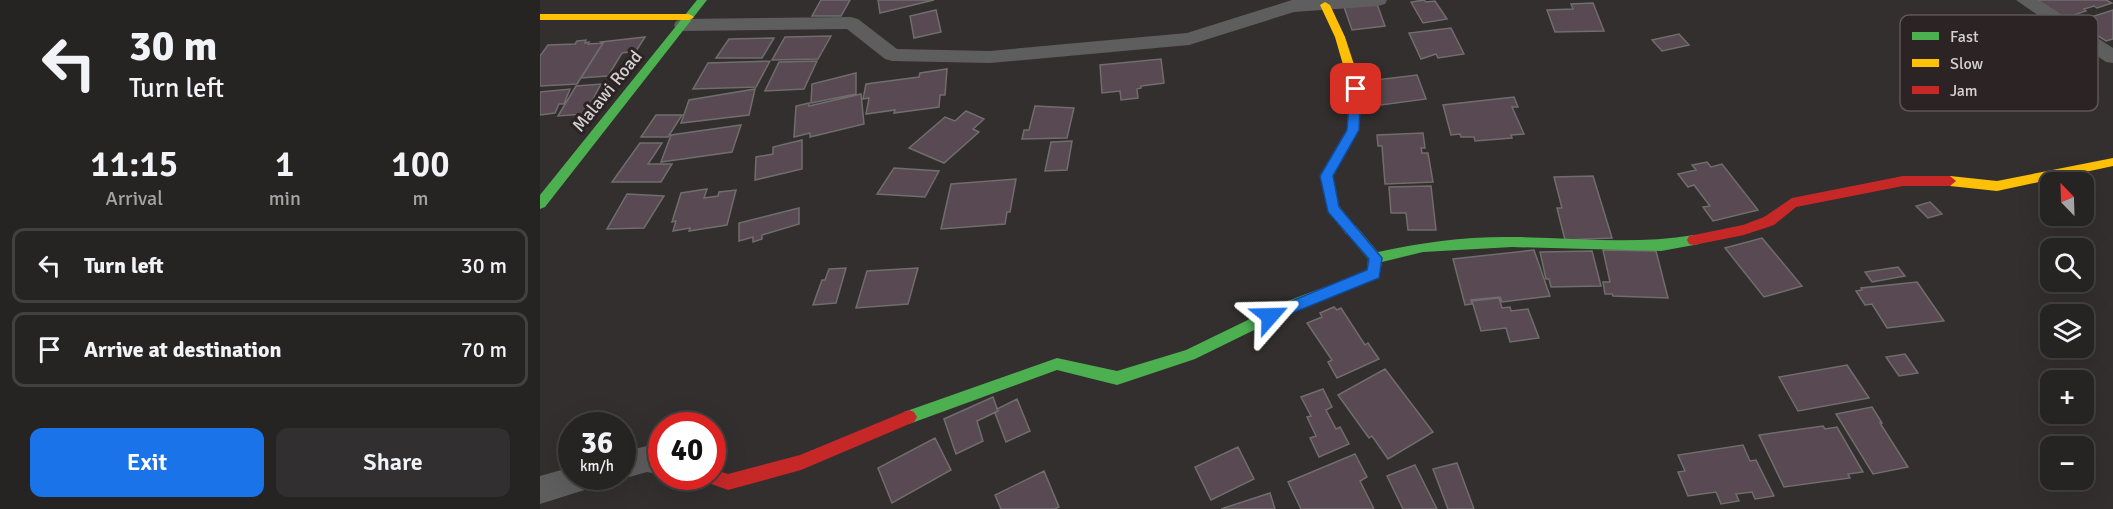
<!DOCTYPE html>
<meta charset="utf-8">
<style>
:root{--surface:#262323;--page:#322f30;--text:#f1f3f6;--muted:#a4a4a6;--line:#424041;--accent:#1a73e8}
body{margin:0;font-family:Signika,sans-serif;background:var(--page);color:var(--text);height:100vh;display:flex;flex-direction:column;font-size:22px;white-space:nowrap}
*{box-sizing:border-box;margin:0}
p{font-size:20px;color:var(--muted)}
.icon{flex:none;width:33px;height:33px;fill:none;stroke:currentColor;stroke-width:2;stroke-linecap:round;stroke-linejoin:round}
.map{position:relative;flex:1;overflow:hidden}
.details{display:flex;flex-direction:column;background:var(--surface);width:540px}
.details>*{flex:none}
.banner{background:#262323;color:var(--text);overflow:hidden}
.needle{width:39px;rotate:337deg}
.buttons{position:absolute;left:1500px;top:172px;display:grid;gap:12px}
.buttons a{display:grid;place-items:center;width:54px;height:54px;border-radius:12px;background:var(--surface);box-shadow:0 6px 24px #0002,0 0 0 2px var(--line);font-size:30px}
.speed{position:absolute;left:18px;top:412px;display:flex;gap:12px;font-size:30px;font-weight:700;text-align:center}
.speed>*{display:grid;place-content:center;width:78px;height:78px;border-radius:50%;background:var(--surface);box-shadow:0 6px 24px #0002,0 0 0 2px var(--line);line-height:1}
.speed small{font-size:15px;font-weight:400}
.speed .limit{border:9px solid #d22;background:#fff;color:#111}
.pin{position:absolute;display:grid;place-items:center;width:51px;height:51px;color:#fff;margin:-26px;border-radius:12px;box-shadow:0 3px 9px #0006}
.me{position:absolute;width:66px;margin:-33px;rotate:65deg;stroke-linejoin:round;filter:drop-shadow(0 0 4px #0008)}
.turn{display:flex;align-items:center;gap:21px;height:126px;padding:0 30px;font-size:27px}
.turn .icon{width:78px;height:78px;stroke-width:2.5}
.turn b{display:block;font-size:42px;line-height:51px}
.eta{display:flex;justify-content:space-evenly;align-items:center;height:102px;text-align:center}
.eta b{font-size:36px;font-weight:600;line-height:42px}
.action{display:flex;gap:12px;margin-top:auto;padding:12px 30px}
.action a{flex:1;height:69px;border-radius:12px;background:var(--accent);color:#fff;font-size:24px;font-weight:600;line-height:69px;text-align:center}
.action a+a{background:var(--page);color:var(--text)}
ul{padding:0;list-style:none}
li{display:flex;align-items:center;gap:18px;height:75px;margin:0 12px 9px;padding:0 18px;border:3px solid var(--line);border-radius:12px}
li div{flex:1}
li b{display:block;font-size:22px}
li em{font-style:normal}
main{display:flex;flex:1;min-height:0}
.map>svg:first-child{display:block}
</style>
<main>
<section class="details">
<div class="banner">
<div class="turn"><svg class="icon" aria-label="left" viewBox="0 0 24 24"><path d="M17 20v-9H6M10 6l-5 5 5 5"/></svg><div><b>30 m</b>Turn left</div></div>
</div>
<div class="eta">
<div><b>11:15</b><p>Arrival</p></div>
<div><b>1</b><p>min</p></div>
<div><b>100</b><p>m</p></div>
</div>
<ul>
<li><svg class="icon" aria-label="left" viewBox="0 0 24 24"><path d="M17 20v-9H6M10 6l-5 5 5 5"/></svg><div><b>Turn left</b></div><em>30 m</em></li>
<li><svg class="icon" aria-label="arrive" viewBox="0 0 24 24"><path d="M6 21V4h12l-3 4 3 4H6"/></svg><div><b>Arrive at destination</b></div><em>70 m</em></li>
</ul>
<div class="action"><a>Exit</a><a>Share</a></div>
</section>
<div class="map">
<svg width="1573" height="509" viewBox="0 0 1573 509">
<rect width="100%" height="100%" fill="#332f2f"/>
<path fill="#594952" stroke="#706d6d" stroke-width="1.5" d="M281,0H310L301,16H272Z
M338,0H394L340,13Z
M884,0L886,2L895,1L907,19L883,23L871,2Z
M1497,0H1566L1572,3L1557,8L1554,6L1544,9L1546,11L1525,18Z
M1053,3L1064,31L1015,32L1007,10L1033,9L1031,4Z
M837,4L845,26L812,30L804,7Z
M396,10L401,32L374,38L370,16Z
M1573,10V39L1566,41L1536,22Z
M911,28L924,54L898,58L896,54L881,59L869,33Z
M1139,34L1149,45L1122,51L1112,40Z
M291,36L278,59L232,60L245,37Z
M105,37L96,51L82,53L68,76L41,78L63,43L61,42Z
M234,38L222,58H176L189,39Z
M46,40L45,43L49,42L48,44L63,43L37,84L0,86V56L8,45L35,44L37,41Z
M621,59L624,83L601,86V88L597,89L598,98L581,100L580,91L562,93L560,65Z
M230,61L216,87L153,89L168,63Z
M277,61L264,89L225,91L239,62Z
M407,69L405,95H400L399,107L354,113L355,110L326,114L329,98L323,99L326,84L379,77L380,73Z
M316,73V94L271,103L272,84Z
M877,75L886,99L841,105L834,85L828,86L825,78L835,77L836,80Z
M61,84L45,114L18,116L36,86Z
M30,89L24,104H19L15,113L0,115V92Z
M215,89L209,115L141,123L149,100Z
M321,94L324,124L270,137V133L254,137L256,106L269,103V106Z
M974,97L978,107H972L984,134L971,135L972,138L935,141L934,137H921L920,134L911,135L903,105Z
M495,106L534,108L527,138L482,139L484,130H489Z
M426,111L444,119L433,129L439,132L404,163L369,148L405,117L415,121Z
M116,115H142L128,137H101Z
M201,125L192,152L121,162L131,135Z
M883,133L885,148H881L882,153H888L893,182L845,184L842,146H838L837,135Z
M262,140V169L215,180L216,157L233,154V147Z
M532,141L527,170L505,171L511,142Z
M100,143H122L108,164H132L121,182H72Z
M1167,162L1171,167L1182,164L1218,210L1173,221L1163,207L1170,206L1154,185L1148,187L1138,174L1156,170L1152,165Z
M354,168L399,171L385,197L337,194Z
M1053,176L1072,238L1025,240L1017,208H1022L1014,177Z
M476,179L470,212H467L465,224L401,229L411,184Z
M891,186L896,230H868L866,213H851L849,187Z
M167,189L164,198L178,196L179,192L196,190L187,225L149,231L150,228L133,231L136,221L132,222L141,193Z
M87,194L124,196L104,228L67,229Z
M1390,202L1402,214L1388,218L1376,206Z
M259,208V224L222,235V239L213,242V237L199,241V223Z
M1222,238L1262,286L1224,297L1185,248Z
M994,250L1010,296L962,302L960,297L931,300L932,304L925,305L913,259Z
M1063,250L1116,251L1128,298L1073,296L1072,294H1065L1063,282H1070Z
M1052,251L1061,286L1011,287L1009,279H1006L1000,252Z
M1358,267L1365,276L1332,282L1325,272Z
M306,268L296,303L273,305L282,280H285L289,269Z
M378,268L368,304L316,308L327,271Z
M1377,282L1404,321L1347,328L1332,304L1325,305L1316,291L1322,290L1321,288Z
M959,298L962,308L970,307L971,311L988,309L999,338L970,342L966,328L941,331L932,301Z
M794,307L797,310L801,308L825,345L828,343L839,359L797,378L788,362L792,360L767,323L782,317L780,313Z
M1365,354L1378,373L1359,376L1346,357Z
M1307,365L1329,398L1258,411L1239,377Z
M845,369L893,432L848,459L832,436L829,438L798,395Z
M783,389L792,407L786,410L796,429L800,427L809,444L779,457L770,438L776,436L767,417L771,416L761,397Z
M453,397L458,411L437,421L443,441L416,454L404,419Z
M477,399L490,431L466,442L455,413L458,411L457,409Z
M1332,407L1342,423H1340L1368,467L1333,474L1296,414Z
M1283,426L1285,429L1297,427L1323,472L1308,474L1310,478L1244,487L1219,435Z
M395,438L411,470L352,503L338,468Z
M1203,445L1210,461L1216,460L1234,496L1215,499L1212,492L1196,494L1199,501L1181,504L1176,492L1148,496L1138,472L1145,471L1138,455Z
M698,447L714,479L671,500L655,467Z
M815,454L827,477L820,481L834,509H761L748,482Z
M917,463L934,509H908L893,469Z
M875,465L897,509H863L847,476Z
M504,471L519,507L515,509H461L455,495Z
M730,493L735,509H681Z"/>
<g fill="none" stroke-linecap="round" stroke-linejoin="round">
<path fill="#5f5e5e" fill-rule="evenodd" d="M752,0H847L845,4L838,6L754,12L649,45L450,63L352,61L345,59L307,29L143,31L136,29L134,25L136,21L143,19L311,17L318,19L357,49L450,51L647,33Z
M1476,0H1498L1573,48V63L1566,62Z
M107,446L122,449V475L107,472L82,479L76,477H82V452Z
M32,467V477H58L54,487L0,504V476Z"/>
<path fill="#4caf50" fill-rule="evenodd" d="M157,0H167L5,207L0,209V195Z
M811,225L816,226L838,252C883,242 929,236 975,237C1034,238 1095,245 1154,235L1159,236L1161,240L1159,244L1154,245L1121,251L972,247L883,252L842,262L839,278L755,310L655,359L577,385L517,370L369,424L364,422L361,417L364,412L517,358L577,371L646,350L745,302L827,271L828,259L804,230Z"/>
<path fill="#ffc107" fill-rule="evenodd" d="M785,2L790,5L805,37L822,89L819,130L792,176L799,206L818,230L811,235L806,234L787,208L780,176L807,130L810,89L795,37L780,5Z
M0,14H149L154,17L149,20H0Z
M1573,158V166L1457,191L1410,186L1404,181L1410,176L1457,181Z"/>
<path fill="#c62828" fill-rule="evenodd" d="M1363,176H1410L1416,181L1410,186H1363L1256,207L1234,225L1204,235L1154,245L1149,244L1147,240L1149,236L1154,235L1203,225L1224,217L1252,198Z
M369,410L374,412L377,417L374,422L261,470L188,490L166,482L164,477H172V469L188,474L260,455Z"/>
</g>
<path fill="#1a73e8" stroke="#114b97" stroke-width="1.5" d="M816,85L821,89L819,130L793,176L799,207L842,258L839,278L735,320H725L723,316L725,312L827,270L829,259L788,212L780,176L807,130L810,89Z"/>
<g text-anchor="middle" dominant-baseline="central" stroke-width="6" stroke-linejoin="round" paint-order="stroke">
<g font-size="18" fill="#d6d1d1" stroke="#2b2324">
<text transform="translate(67 91) rotate(-51)">Malawi Road</text>
</g>
</g>
<rect x="1360" y="15" width="198" height="96" rx="9" fill="#2b2324" stroke="#5e5758" stroke-width="1.5"/>
<rect x="1372" y="32" width="27" height="8" fill="#4caf50"/>
<rect x="1372" y="59" width="27" height="8" fill="#ffc107"/>
<rect x="1372" y="86" width="27" height="8" fill="#c62828"/>
<g font-size="16" fill="#d6d1d1">
<text x="1410" y="42">Fast</text>
<text x="1410" y="69">Slow</text>
<text x="1410" y="96">Jam</text>
</g>
</svg>
<div class="buttons">
<a><svg class="needle" viewBox="-14 -14 28 28"><path d="M0-13l5 13h-10z" fill="#e53935"/><path d="M0 13l5-13h-10z" fill="#a4a4a6"/></svg></a>
<a><svg class="icon" aria-label="search" viewBox="0 0 24 24"><circle cx="10" cy="10" r="6"/><path d="M15 15l6 6"/></svg></a>
<a><svg class="icon" aria-label="layers" viewBox="0 0 24 24"><path d="M12 4l9 5-9 5-9-5zM3 14l9 5 9-5"/></svg></a>
<a>+</a>
<a>−</a>
</div>
<div class="speed"><div>36<small>km/h</small></div><div class="limit">40</div></div>
<div class="pin" style="left:816px;top:89px;background:#d93025"><svg class="icon" aria-label="arrive" viewBox="0 0 24 24"><path d="M6 21V4h12l-3 4 3 4H6"/></svg></div>
<svg class="me" style="left:730px;top:316px" viewBox="-20 -20 40 40"><path d="M0-17L14 15 0 8-14 15z" fill="#1a73e8" stroke="#fff" stroke-width="4"/></svg>
</div>
</main>
